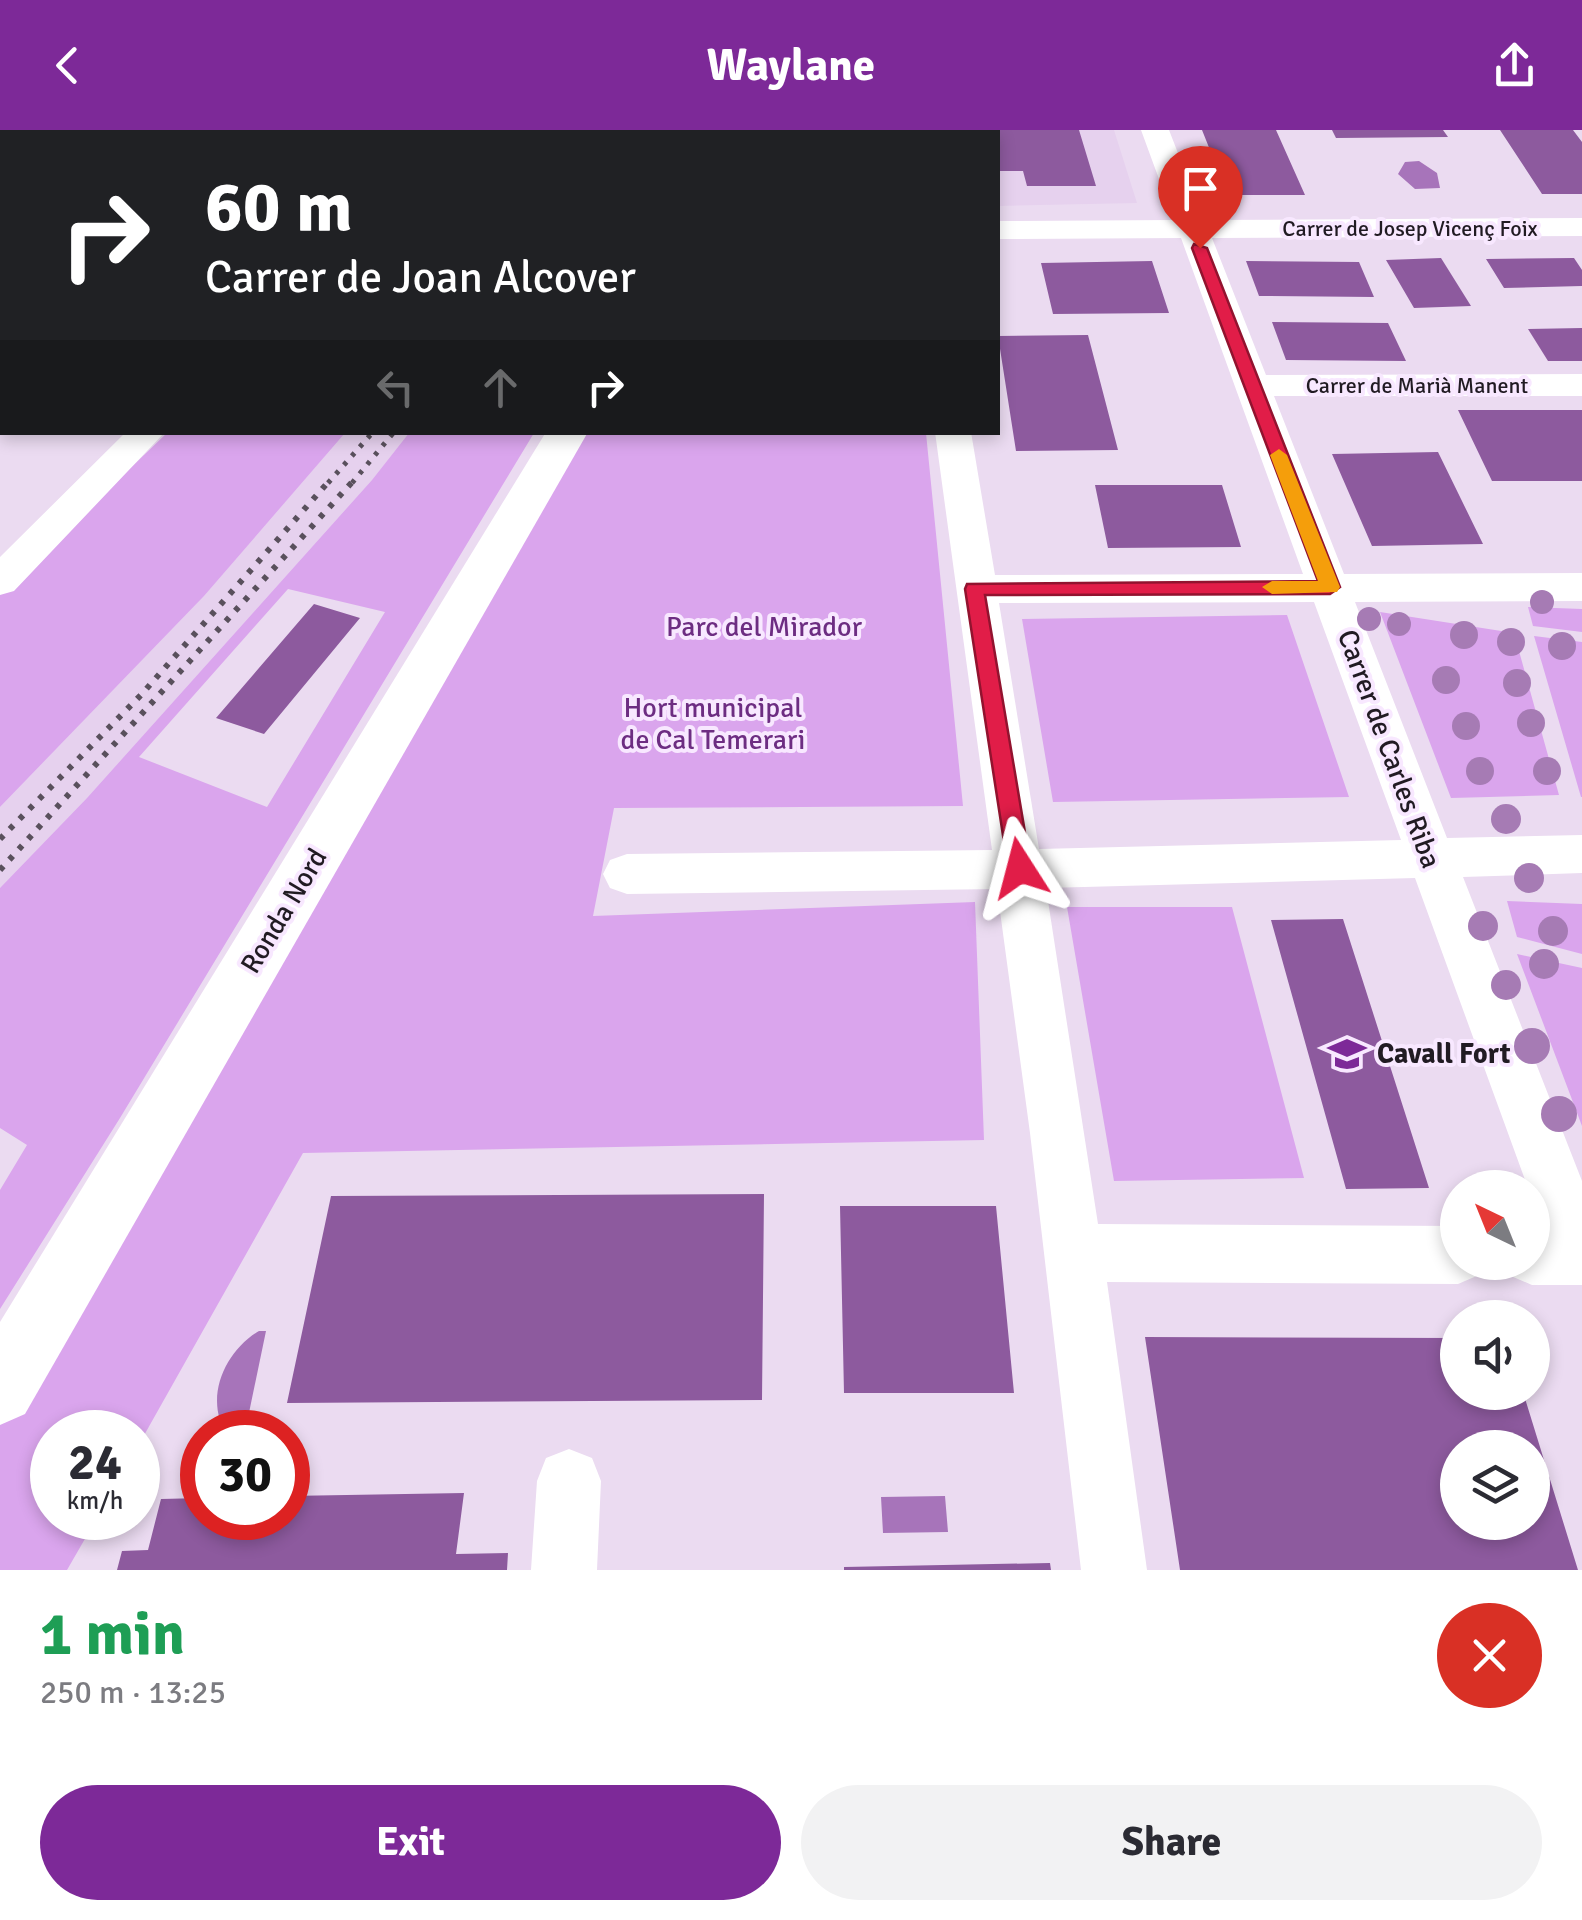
<!DOCTYPE html>
<meta charset="utf-8">
<style>
:root{--surface:#fff;--page:#f2f2f3;--text:#2b2b33;--muted:#7c7c81;--accent:#7d2998}
body{margin:0;font-family:Signika,sans-serif;background:var(--page);color:var(--text);height:100vh;display:flex;flex-direction:column;font-size:38px;white-space:nowrap}
*{box-sizing:border-box;margin:0}
p{font-size:32px;color:var(--muted)}
.icon{flex:none;width:55px;height:55px;fill:none;stroke:currentColor;stroke-width:2;stroke-linecap:round;stroke-linejoin:round}
.map{position:relative;height:1440px;overflow:hidden}
.drawer{display:flex;flex-direction:column;background:var(--surface);flex:1}
.drawer>*{flex:none}
.banner{position:absolute;left:0px;top:0px;width:1000px;height:305px;box-shadow:0 5px 15px #0003;background:#202124;color:#fff;overflow:hidden}
.needle{width:65px;rotate:317deg}
.tools{position:absolute;left:1440px;top:1040px;display:grid;gap:20px}
.tools a{display:grid;place-items:center;width:110px;height:110px;border-radius:50%;background:var(--surface);box-shadow:0 5px 15px #0003;font-size:50px}
.speed{position:absolute;left:30px;top:1280px;display:flex;gap:20px;font-size:50px;font-weight:700;text-align:center}
.speed>*{display:grid;place-content:center;width:130px;height:130px;border-radius:50%;background:var(--surface);box-shadow:0 5px 15px #0003;line-height:1}
.speed small{font-size:25px;font-weight:400}
.speed .limit{border:15px solid #d22;background:#fff;color:#111}
.pin{position:absolute;display:grid;place-items:center;width:85px;height:85px;color:#fff;margin:-102px -42px;border-radius:50% 50% 50% 0;rotate:-45deg;box-shadow:0 0 10px #0007}
.pin .icon{rotate:45deg}
.me{position:absolute;width:110px;margin:-55px;rotate:351deg;stroke-linejoin:round;filter:drop-shadow(0 0 8px #0008)}
.turn{display:flex;align-items:center;gap:35px;height:210px;padding:0 40px;font-size:45px}
.turn .icon{width:130px;height:130px;stroke-width:2.5}
.turn b{display:block;font-size:70px;line-height:85px}
.lanes{display:flex;align-items:center;height:95px;padding:0 40px;background:#0003;justify-content:center;gap:50px;direction:ltr}
.lanes .off{opacity:.35}
.round{display:grid;place-items:center;flex:none;width:105px;height:105px;border-radius:52px;background:var(--page)}
.headline{display:flex;align-items:center;justify-content:space-between;height:170px;padding:0 40px}
h1{font-size:60px;font-weight:700;line-height:75px;color:#1e9e55}
.primary-button{display:flex;gap:20px;margin-top:auto;padding:20px 40px}
.primary-button a{flex:1;height:115px;border-radius:60px;background:var(--accent);color:#fff;font-size:40px;font-weight:700;line-height:115px;text-align:center}
.primary-button a+a{background:var(--page);color:var(--text)}
header{display:flex;justify-content:space-between;align-items:center;height:130px;padding:0 40px;background:var(--accent);color:#fff;font-size:45px;font-weight:700}
.map>svg:first-child{display:block}
</style>
<header><svg class="icon" aria-label="back" viewBox="0 0 24 24"><path d="M15 5l-7 7 7 7"/></svg>Waylane<svg class="icon" aria-label="share" viewBox="0 0 24 24"><path d="M12 15V3M7 8l5-5 5 5M5 13v7h14v-7"/></svg></header>
<div class="map">
<svg width="1582" height="1440" viewBox="0 0 1582 1440">
<rect width="100%" height="100%" fill="#ebdbf1"/>
<path fill="#e6d1ee" d="M873,0H1114L1137,73L998,76V2Z
M345,303H409L372,350L87,668L0,758V677L204,466Z"/>
<path fill="#daa5ed" fill-rule="evenodd" d="M167,303H345L204,466L0,677V463Z
M409,303H534L120,988L0,1179V1060L27,1015L0,998V758L87,668L372,350ZM288,459L385,482L267,677L139,627Z
M567,303H926L963,676L614,678L593,786L975,772L984,1010L303,1023L138,1316V1302H52V1388H97L67,1440H0V1285Z
M1528,477L1582,479V502L1533,496Z
M1380,482L1514,503L1559,665L1451,668Z
M1287,485L1349,667L1053,672L1022,489Z
M1534,506L1582,512V667H1581Z
M1507,771L1582,774V824L1517,807Z
M1067,777H1232L1304,1048L1114,1051Z
M1517,824L1582,838V996Z"/>
<path fill="#a774ba" d="M1419,31L1437,43L1440,58L1415,59L1398,44L1405,32Z
M259,1201H266L245,1302L224,1297L220,1290C209,1256 230,1218 259,1201Z
M945,1366L948,1402L883,1403L881,1367Z"/>
<path fill="#8d5a9e" fill-rule="evenodd" d="M998,0H1079L1096,56H1027L1023,41H998Z
M1202,0H1276L1305,65H1228Z
M1332,0H1443L1448,7L1336,8Z
M1500,0H1573L1582,12V64H1542Z
M1441,128L1471,176L1414,178L1386,130Z
M1574,128L1582,140V156L1504,158L1486,129Z
M1152,131L1169,183L1053,184L1041,133Z
M1246,131L1359,132L1374,167L1259,166Z
M1272,192L1388,193L1406,231L1286,230Z
M1582,198V231H1548L1528,199Z
M1088,205L1118,320L1016,321L998,206Z
M1458,280H1582V351H1492Z
M1438,322L1483,414L1372,416L1332,324Z
M1095,355H1222L1241,417L1108,418Z
M314,474L360,488L264,604L216,588Z
M1343,789L1429,1058L1346,1059L1271,790Z
M764,1064L762,1270L287,1273L331,1066Z
M840,1076H996L1014,1263H844Z
M1145,1207L1458,1208V1262H1523L1578,1440H1180ZM1458,1318H1532V1392H1458Z
M464,1363L456,1424L508,1423L507,1440H117L122,1421L148,1420L161,1369L202,1368V1388H288V1366Z
M1050,1433L1051,1440H844V1437Z"/>
<g fill="none" stroke-linecap="round" stroke-linejoin="round">
<path fill="#fff" fill-rule="evenodd" d="M1141,0H1169L1204,90L1582,88V106L1212,108L1266,245L1582,244V266H1274L1344,444L1582,443V471L1355,472L1447,708L1582,705V743L1463,747L1582,1051V1155H1532L1511,1146L1506,1132H1532V1097H1543L1532,1058H1528L1415,748L1046,758L1098,1094L1458,1096V1132H1484L1479,1145L1458,1154L1107,1152L1147,1440H1081L1030,1003L997,759L627,764L610,758L603,744L610,730L627,724L992,720L935,302H971L995,445L1303,444L1181,108L998,109V91L1174,90ZM1314,472L1401,710L1039,719L999,473Z
M126,302H165L14,461L0,465V427Z
M569,1319L592,1328L601,1351L597,1440H531L537,1351L546,1328Z"/>
<path fill="#fff" fill-rule="evenodd" d="M546,302H588L25,1284L0,1295V1192Z"/>
<path stroke="#59505c" stroke-width="5" stroke-dasharray="4 8" stroke-linecap="butt" d="M328,353L373,302
M352,353L394,302"/>
<path stroke="#59505c" stroke-width="6" stroke-dasharray="5 9" stroke-linecap="butt" d="M0,709L141,565L330,350
M0,740L354,350"/>
</g>
<g fill="#a67bb4">
<circle cx="1542" cy="472" r="12"/>
<circle cx="1369" cy="489" r="12"/>
<circle cx="1399" cy="494" r="12"/>
<circle cx="1464" cy="505" r="14"/>
<circle cx="1511" cy="512" r="14"/>
<circle cx="1562" cy="516" r="14"/>
<circle cx="1446" cy="550" r="14"/>
<circle cx="1517" cy="553" r="14"/>
<circle cx="1531" cy="593" r="14"/>
<circle cx="1466" cy="596" r="14"/>
<circle cx="1480" cy="641" r="14"/>
<circle cx="1547" cy="641" r="14"/>
<circle cx="1506" cy="689" r="15"/>
<circle cx="1529" cy="748" r="15"/>
<circle cx="1483" cy="796" r="15"/>
<circle cx="1553" cy="801" r="15"/>
<circle cx="1544" cy="834" r="15"/>
<circle cx="1506" cy="855" r="15"/>
<circle cx="1532" cy="916" r="18"/>
<circle cx="1559" cy="984" r="18"/>
</g>
<path fill="#e11d48" stroke="#92132f" stroke-width="2.5" d="M1194,114L1207,118L1340,457L1330,464L985,465L1031,738L1028,745H1011L1008,738L965,459L967,454L1318,451L1192,118Z"/>
<path fill="#f59e0b" d="M1279,319L1287,325L1340,457L1337,462L1272,464L1262,457L1272,451H1318L1270,325Z"/>
<defs>
<g id="school-bare" transform="scale(3)"><path d="M0-5L7-2L0 1L-7-2ZM-4 1L0 2.5L4 1V4Q0 6-4 4Z" fill="#7d2998" stroke="#f8e8ff" stroke-width="2.5" paint-order="stroke"/></g>
</defs>
<g fill-rule="evenodd">
<use href="#school-bare" x="1347" y="924"/>
</g>
<g text-anchor="middle" dominant-baseline="central" stroke-width="8" stroke-linejoin="round" paint-order="stroke">
<g font-size="22" fill="#211b23" stroke="#f8e8ff">
<text x="1410" y="98">Carrer de Josep Vicenç Foix</text>
<text x="1417" y="255">Carrer de Marià Manent</text>
</g>
<g font-size="28" fill="#6d2d82" stroke="#f8e8ff">
<text x="764" y="497">Parc del Mirador</text>
<text x="713" y="578">Hort municipal<tspan x="713" dy="32">de Cal Temerari</tspan></text>
</g>
<g font-size="28" fill="#211b23" stroke="#f8e8ff">
<text transform="translate(1389 619) rotate(70)">Carrer de Carles Riba</text>
<text transform="translate(284 781) rotate(-59)">Ronda Nord</text>
</g>
<g font-size="28" font-weight="bold" fill="#211b23" stroke="#f8e8ff" text-anchor="start">
<text x="1377" y="924">Cavall Fort</text>
</g>
</g>
</svg>
<div class="tools">
<a><svg class="needle" viewBox="-14 -14 28 28"><path d="M0-13l5 13h-10z" fill="#e53935"/><path d="M0 13l5-13h-10z" fill="#7c7c81"/></svg></a>
<a><svg class="icon" aria-label="sound" viewBox="0 0 24 24"><path d="M4 9h4l5-4v14l-5-4H4zM17 9q2 3 0 6"/></svg></a>
<a><svg class="icon" aria-label="layers" viewBox="0 0 24 24"><path d="M12 4l9 5-9 5-9-5zM3 14l9 5 9-5"/></svg></a>
</div>
<div class="speed"><div>24<small>km/h</small></div><div class="limit">30</div></div>
<div class="pin" style="left:1200px;top:118px;background:#d93025"><svg class="icon" aria-label="arrive" viewBox="0 0 24 24"><path d="M6 21V4h12l-3 4 3 4H6"/></svg></div>
<svg class="me" style="left:1020px;top:738px" viewBox="-20 -20 40 40"><path d="M0-17L14 15 0 8-14 15z" fill="#e11d48" stroke="#fff" stroke-width="4"/></svg>
<div class="banner">
<div class="turn"><svg class="icon" aria-label="right" viewBox="0 0 24 24"><path d="M7 20v-9h11M14 6l5 5-5 5"/></svg><div><b>60 m</b>Carrer de Joan Alcover</div></div>
<div class="lanes"><svg class="icon off" aria-label="left" viewBox="0 0 24 24"><path d="M17 20v-9H6M10 6l-5 5 5 5"/></svg><svg class="icon off" aria-label="ahead" viewBox="0 0 24 24"><path d="M12 20V5M6 11l6-6 6 6"/></svg><svg class="icon" aria-label="right" viewBox="0 0 24 24"><path d="M7 20v-9h11M14 6l5 5-5 5"/></svg></div>
</div>
</div>
<section class="drawer">
<div class="headline"><div><h1>1 min</h1><p>250 m · 13:25</p></div><a class="round" style="background:#d93025;color:#fff"><svg class="icon" aria-label="close" viewBox="0 0 24 24"><path d="M6 6l12 12M18 6L6 18"/></svg></a></div>
<div class="primary-button"><a>Exit</a><a>Share</a></div>
</section>
